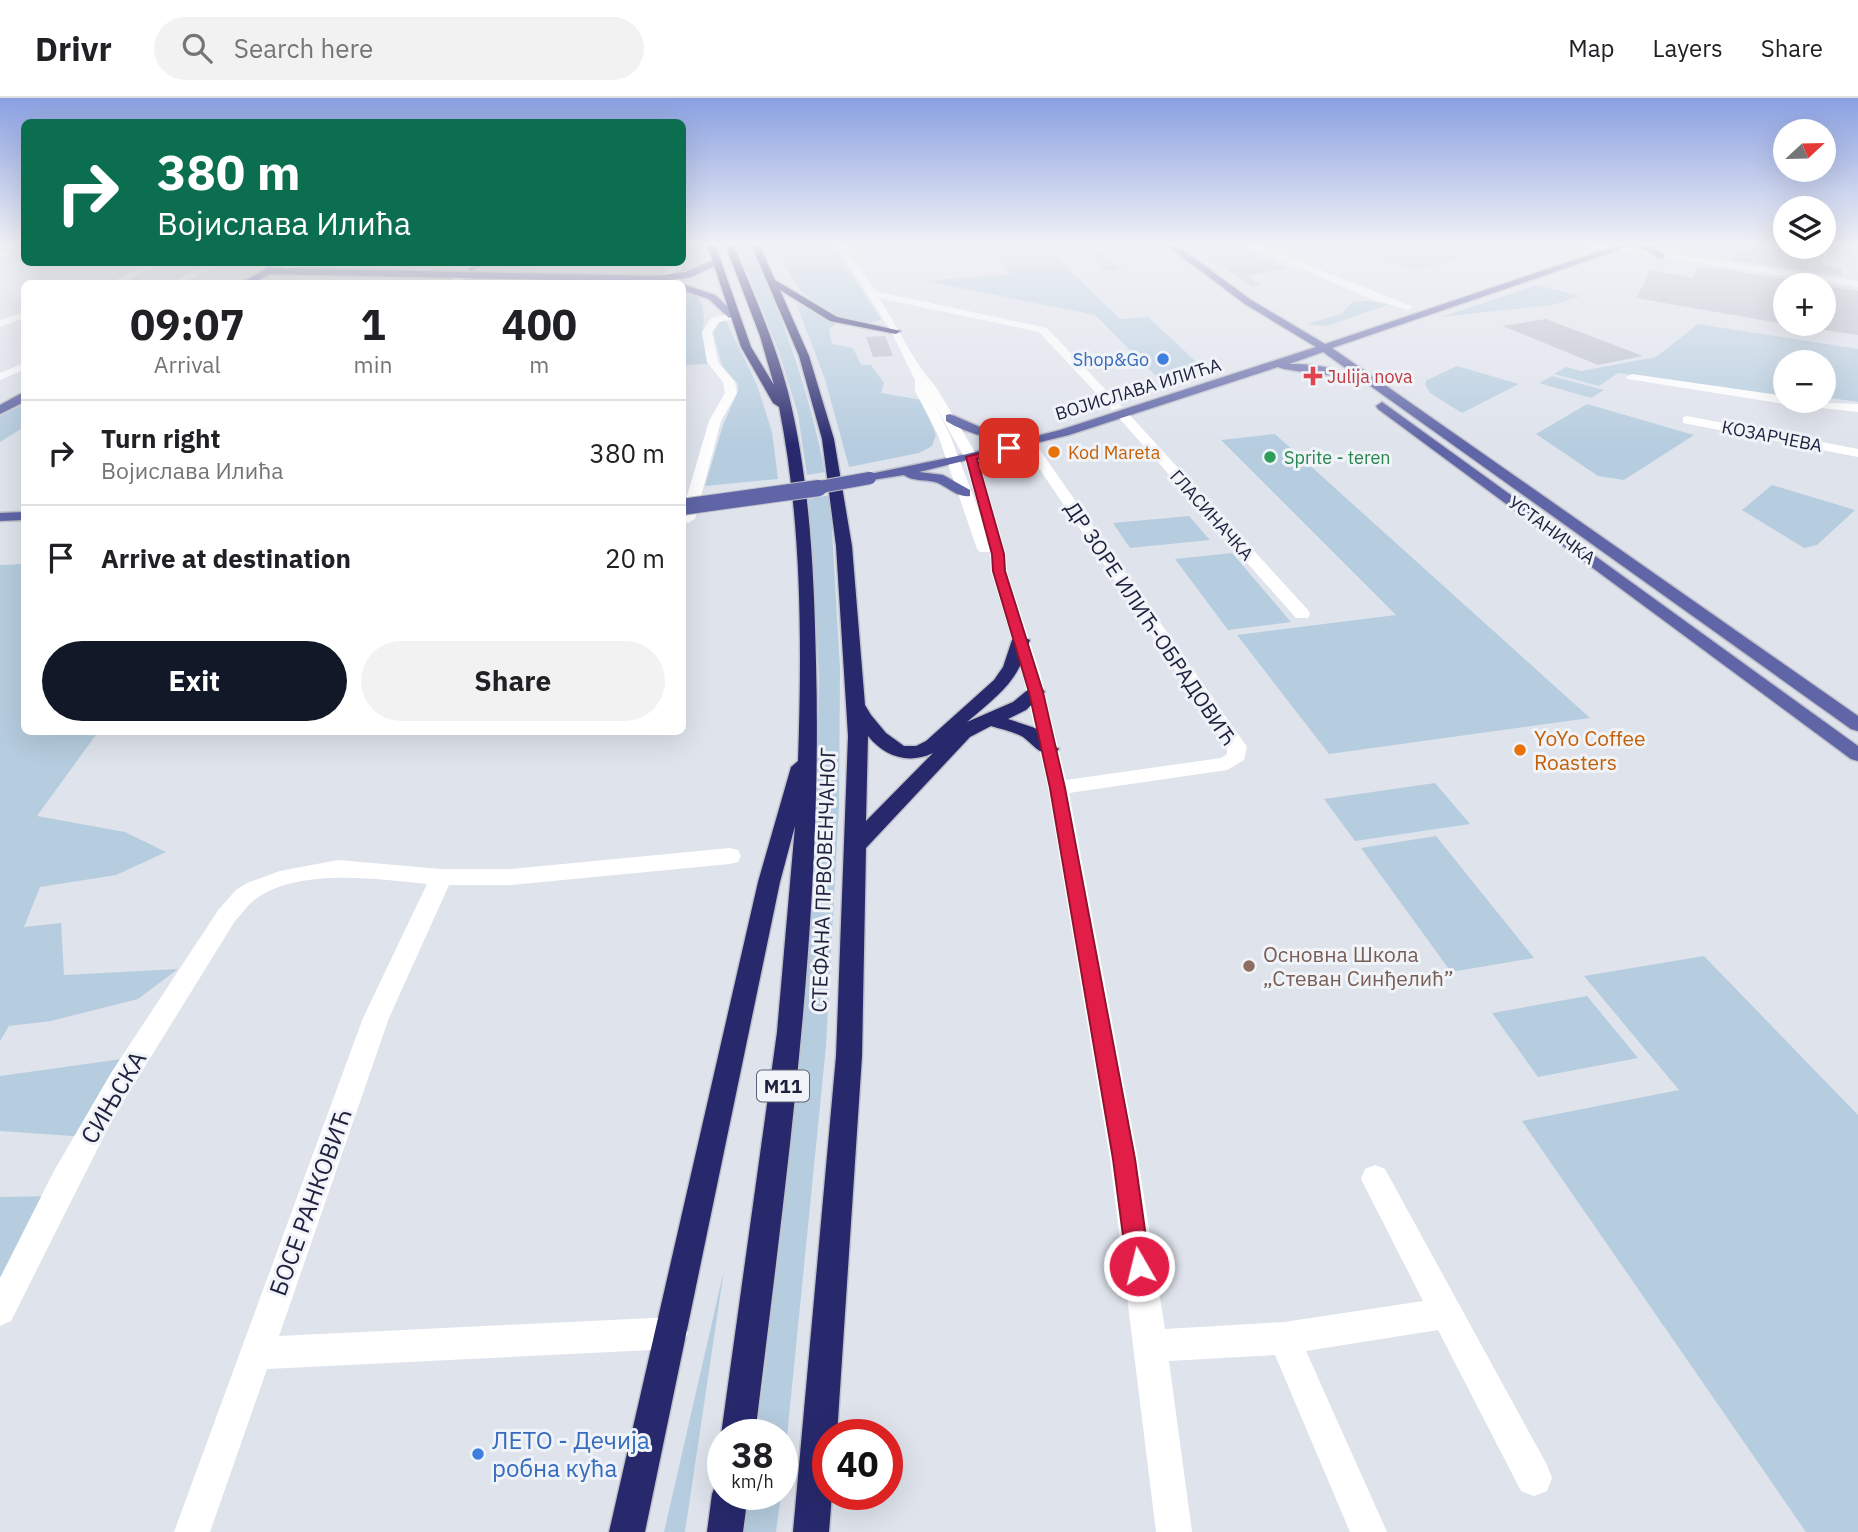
<!DOCTYPE html>
<meta charset="utf-8">
<style>
:root{--surface:#fff;--page:#f2f2f2;--text:#202124;--muted:#757577;--line:#e0e0e0;--accent:#111827}
body{margin:0;font-family:"IBM Plex Sans",sans-serif;background:var(--page);color:var(--text);height:100vh;display:flex;flex-direction:column;font-size:26px;white-space:nowrap}
*{box-sizing:border-box;margin:0}
p{font-size:23px;color:var(--muted)}
.icon{flex:none;width:38px;height:38px;fill:none;stroke:currentColor;stroke-width:2;stroke-linecap:round;stroke-linejoin:round}
.map{position:relative;flex:1;overflow:hidden}
.sheet{position:absolute;left:21px;top:182px;width:665px;height:455px;display:flex;flex-direction:column;background:var(--surface);border-radius:10px;box-shadow:0 7px 28px #0002}
.sheet>*{flex:none}
.top-card{position:absolute;left:21px;top:21px;width:665px;height:147px;border-radius:10px;box-shadow:0 7px 28px #0002;background:#0b6e4f;color:#fff;overflow:hidden}
.needle{width:46px;rotate:68deg}
.fabs{position:absolute;left:1773px;top:21px;display:grid;gap:14px}
.fabs a{display:grid;place-items:center;width:63px;height:63px;border-radius:50%;background:var(--surface);box-shadow:0 7px 28px #0002;font-size:35px}
.speed{position:absolute;left:707px;top:1321px;display:flex;gap:14px;font-size:35px;font-weight:700;text-align:center}
.speed>*{display:grid;place-content:center;width:91px;height:91px;border-radius:50%;background:var(--surface);box-shadow:0 7px 28px #0002;line-height:1}
.speed small{font-size:18px;font-weight:400}
.speed .limit{border:10px solid #d22;background:#fff;color:#111}
.pin{position:absolute;display:grid;place-items:center;width:60px;height:60px;color:#fff;margin:-30px;border-radius:14px;box-shadow:0 4px 10px #0006}
.me{position:absolute;width:77px;margin:-38px;rotate:352deg;stroke-linejoin:round;filter:drop-shadow(0 0 5px #0008)}
.turn{display:flex;align-items:center;gap:24px;height:147px;padding:0 21px;font-size:32px}
.turn .icon{width:91px;height:91px;stroke-width:2.5}
.turn b{display:block;font-size:49px;line-height:60px}
.eta{display:flex;justify-content:space-evenly;align-items:center;height:119px;text-align:center}
.eta b{font-size:42px;font-weight:700;line-height:49px}
.primary-button{display:flex;gap:14px;margin-top:auto;padding:14px 21px}
.primary-button a{flex:1;height:80px;border-radius:42px;background:var(--accent);color:#fff;font-size:28px;font-weight:700;line-height:80px;text-align:center}
.primary-button a+a{background:var(--page);color:var(--text)}
ul{padding:0;list-style:none}
li{display:flex;align-items:center;gap:21px;height:105px;padding:0 21px;border-top:2px solid var(--line)}
li div{flex:1}
li b{display:block;font-size:26px}
li em{font-style:normal}
header{display:flex;align-items:center;gap:42px;box-sizing:border-box;height:98px;padding:0 35px;background:var(--surface);border-bottom:2px solid var(--line)}
header strong{font-size:33px}
nav{display:flex;gap:38px;margin-inline-start:auto;font-size:24px}
.search{width:490px;height:63px;background:var(--page);display:flex;align-items:center;gap:18px;box-sizing:border-box;padding:0 24px;border-radius:38px;color:var(--muted);font-size:26px}
.map>svg:first-child{display:block}
</style>
<header>
<strong>Drivr</strong>
<div class="search"><svg class="icon" aria-label="search" viewBox="0 0 24 24"><circle cx="10" cy="10" r="6"/><path d="M15 15l6 6"/></svg>Search here</div>
<nav><a>Map</a><a>Layers</a><a>Share</a></nav>
</header>
<div class="map">
<svg width="1858" height="1434" viewBox="0 0 1858 1434">
<rect width="100%" height="100%" fill="#dfe3ec"/>
<path fill="#b6cddf" d="M689,146H702V167L677,178L683,169Z
M736,146H749C784,220 809,294 825,374L807,377L798,316L779,254Z
M775,146H831L881,221C860,235 813,207 799,190C789,177 782,160 775,146Z
M983,146H1091L1122,172L1106,173L1086,156L1055,158L1120,221L1148,219L1206,273L1165,287L1095,217L925,183L1010,176Z
M1190,146H1234L1288,170L1247,178L1263,187L1252,189Z
M1337,146H1478L1491,148L1470,157L1416,172Z
M1537,187L1581,198L1552,207L1441,219Z
M682,192L695,195L702,205L704,222L702,236L708,266L683,267Z
M1366,203L1390,206L1327,228L1307,226L1341,216L1352,204Z
M796,205L836,226L829,231L832,246L853,250L861,267H871L884,285L881,295L922,302L936,337L932,348L919,355L849,369L825,281Z
M726,223L757,287L772,334L778,381L705,388L723,327L738,293V286L722,268L713,234L720,224Z
M1698,226L1858,251V304L1824,299V264H1785V298L1618,275L1599,288L1554,276L1566,269L1581,273L1656,259Z
M1457,268L1519,286L1462,315L1430,295L1425,286L1427,282Z
M1552,278L1604,292L1591,300L1539,285Z
M24,306V329L0,344V318Z
M1587,306L1694,337L1624,382L1598,378L1536,336Z
M1275,336L1590,620L1329,656L1237,537L1396,517L1221,342Z
M1772,387L1855,412L1817,447L1804,450L1742,412Z
M830,397L840,571L839,707L826,948L782,1389V1337H755L764,1278L816,775L819,576L808,401Z
M1189,418L1210,442L1130,450L1113,425Z
M1232,455L1291,524L1228,532L1175,461Z
M24,466V634H98L37,718L125,734L166,754L116,777L40,789L24,829L61,825L64,877L178,871L138,901L51,923L9,928L0,943V467Z
M1435,685L1470,726L1355,743L1324,701Z
M1436,738L1534,860L1451,874L1361,750Z
M1704,858L1858,1017V1434H1806L1522,1023L1679,992L1584,878Z
M1587,898L1638,960L1538,979L1492,915Z
M136,959L87,1039L0,1033V978Z
M59,1098L0,1212V1099Z
M724,1172L685,1434H664Z
M746,1397H781L776,1434H740Z"/>
<g fill="none" stroke-linecap="round" stroke-linejoin="round">
<path stroke="#9e81d7" stroke-width="3.5" d="M470,172L484,164"/>
</g>
<path fill="#bbc0cd" d="M1738,146L1823,158L1822,167L1842,170V178L1730,162Z
M1698,170L1727,172L1858,193V237L1824,232V187H1785V226L1636,200L1651,172L1693,180Z
M1546,221L1564,228L1643,258L1598,267L1503,228Z
M885,238L893,258L873,259L866,239Z"/>
<g fill="none" stroke-linecap="round" stroke-linejoin="round">
<g stroke="#c0c1c9" stroke-width="3">
<path id="major" d="M1165,146H1175L1251,202L1325,246L1622,146H1647L1664,156V160H1658L1636,146L1332,250L1858,618V633L1851,631L1323,254L1289,266C1306,266 1330,267 1344,276L1342,278C1336,279 1282,272 1278,269L1069,337L919,374L943,377L970,392V398C958,400 949,390 938,385C927,381 913,384 904,377L865,383V377L967,356L1060,332L1316,249L1245,206Z
M716,161L720,164L719,166L691,179L656,184L270,176L251,186H239L268,170L656,178L686,174Z
M682,186L715,197L738,218L729,220L709,201L682,192Z
M20,296H24V304L0,316V307Z
M1382,304L1858,648V663L1851,661L1378,311L1376,308Z
M950,316L987,332H1027L1033,336C1013,351 965,335 946,323V317Z
M24,414V422L0,423V415Z"/>
</g>
<g stroke="#c0c1c9" stroke-width="3">
<path id="highway" d="M707,146H715L751,249L774,287L760,238L725,146H733C753,195 775,243 788,294C810,382 814,474 816,565C823,824 786,1080 755,1337H723V1342L721,1337L777,934L795,728L780,784L645,1434H609L758,784L791,669L798,663C802,547 802,424 779,309L773,305L741,249Z
M751,146H759L775,182L837,219L901,233L896,236L830,223L780,192L809,258L834,341L852,448L865,607L871,617L886,635L904,648H916L926,643L994,582L1003,569L1012,542L1021,537L1030,542C1018,585 999,596 967,624L1013,604L1030,590H1042L1045,594L1026,612L1008,621L1035,630L1059,651L1056,655C1040,659 1034,647 1023,639C1014,634 1001,631 991,628L970,639L866,750L862,958L837,1337H828V1396H832L829,1434H793L836,958L848,638L836,448L822,341L799,258ZM868,638C884,658 908,667 933,655L866,723Z
M723,1381V1396H748L743,1434H707L712,1396L717,1383Z"/>
</g>
<path fill="#fff" fill-rule="evenodd" d="M21,146H24V151L0,161V155Z
M682,146H687L682,150Z
M835,146H843L875,193L1047,230L1122,309L1112,312L1039,234L879,200C898,229 913,264 936,289L978,359L1006,456L1007,473L1041,578L1066,682L1221,660L1227,656V649L1022,345L1028,341L1033,342L1247,649L1244,662L1227,672L1069,695L1138,1061L1165,1231L1284,1224L1423,1203L1361,1081L1365,1071L1375,1067L1385,1071L1547,1367L1552,1380L1547,1393L1534,1398L1521,1393L1438,1232L1306,1253L1387,1434H1350L1275,1257L1169,1263L1192,1434H1156L1110,1061L1048,690L1023,578L991,473L990,454H980L977,451L938,337L915,293V282L891,233ZM932,302L964,359L980,416L950,337Z
M1244,146H1256L1413,209L1408,212L1371,201Z
M1576,146H1600L1858,183V189Z
M151,164H163L120,186H107Z
M213,164H226L181,186H168Z
M293,164H305L286,175L278,173Z
M671,164H680C675,174 670,184 658,183V179L665,174Z
M459,175L467,177L458,186H448Z
M24,214V220L0,229V222Z
M733,215L737,216V220L719,224L712,234L718,264L735,284L737,295L721,323L695,421L688,425L682,424V415L709,323L725,295L723,284L707,264L702,234L711,220Z
M24,265V272L0,282V275Z
M1632,276L1785,298V303L1858,306V314L1785,306L1628,281L1626,279Z
M1123,313L1127,314L1308,512L1310,516L1308,520H1296L1119,320V314Z
M1687,318L1858,351V359L1683,325V319Z
M730,750L738,752L741,758L738,764L730,766L511,787H449L389,920L279,1238L672,1219L683,1224L688,1235L683,1246L672,1251L267,1271L210,1434H174L363,920L427,786C376,781 296,769 253,803C246,809 241,817 235,823L113,1020L11,1223L0,1228V1180L54,1073L111,975L219,811L236,792L247,785L280,773L338,762L441,771H511Z"/>
<use href="#major" fill="#5f65a6" fill-rule="evenodd"/>
<use href="#highway" fill="#28296d" fill-rule="evenodd"/>
<g stroke="#c0c1c9" stroke-width="14" stroke-linecap="butt">
<path id="major-bridge-far1" d="M809,391L870,380"/>
</g>
<g stroke="#c0c1c9" stroke-width="18" stroke-linecap="butt">
<path id="major-bridge" d="M682,409L819,390"/>
</g>
<use href="#major-bridge-far1" stroke="#5f65a6" stroke-width="12"/>
<use href="#major-bridge" stroke="#5f65a6" stroke-width="16"/>
</g>
<linearGradient id="sky" x2="0" y2="1"><stop stop-color="#8aa0e1"/><stop offset="0.42" stop-color="#f1f2f6"/><stop offset="1" stop-color="#f1f2f6" stop-opacity="0"/></linearGradient>
<rect width="1858" height="347" fill="url(#sky)"/>
<path fill="#e11d48" stroke="#92132f" stroke-width="2" d="M1009,347L1013,348V352L977,361L1004,456L1005,473L1043,594L1065,690L1135,1061L1150,1168L1147,1176L1139,1180L1130,1176L1127,1168L1113,1061L1050,690L1029,594L993,473L992,456L966,359Z"/>
<g fill="#3f7fe0" stroke="#f0f3f8" stroke-width="2.5">
<circle cx="1163" cy="261" r="7"/>
<circle cx="478" cy="1356" r="7"/>
</g>
<path fill="#e0444e" stroke="#f0f3f8" stroke-width="2.5" d="M1309.5 267.5h7v7h7v7h-7v7h-7v-7h-7v-7h7z"/>
<g fill="#e8710a" stroke="#f0f3f8" stroke-width="2.5">
<circle cx="1054" cy="354" r="7"/>
<circle cx="1520" cy="652" r="7"/>
</g>
<circle fill="#2e9e5b" stroke="#f0f3f8" stroke-width="2.5" cx="1270" cy="359" r="7"/>
<circle fill="#8d6e63" stroke="#f0f3f8" stroke-width="2.5" cx="1249" cy="868" r="7"/>
<g text-anchor="middle" dominant-baseline="central" stroke-width="6" stroke-linejoin="round" paint-order="stroke">
<g font-size="18" fill="#366cbe" stroke="#f0f3f8" text-anchor="end">
<text x="1149" y="261">Shop&amp;Go</text>
</g>
<g font-size="18" fill="#be3a42" stroke="#f0f3f8" text-anchor="start">
<text x="1327" y="278">Julija nova</text>
</g>
<g font-size="18" fill="#1f213e" stroke="#f0f3f8">
<text transform="translate(1138 291) rotate(-17)">ВОЈИСЛАВА ИЛИЋА</text>
<text transform="translate(1772 338) rotate(11)">КОЗАРЧЕВА</text>
<text transform="translate(1212 417) rotate(48)">ГЛАСИНАЧКА</text>
<text transform="translate(1552 432) rotate(36)">УСТАНИЧКА</text>
</g>
<g font-size="18" fill="#c56008" stroke="#f0f3f8" text-anchor="start">
<text x="1068" y="354">Kod Mareta</text>
</g>
<g font-size="18" fill="#27864d" stroke="#f0f3f8" text-anchor="start">
<text x="1284" y="359">Sprite - teren</text>
</g>
<rect fill="#f0f3f8" stroke="#5e6076" stroke-width="2" x="757" y="972.5" width="52" height="31" rx="5"/>
<g font-size="19" font-weight="bold" fill="#1f213e">
<text x="783" y="988">M11</text>
</g>
<g font-size="21" fill="#1f213e" stroke="#f0f3f8">
<text transform="translate(1151 525) rotate(56)">ДР ЗОРЕ ИЛИЋ-ОБРАДОВИЋ</text>
<text transform="translate(823 782) rotate(-88)">СТЕФАНА ПРВОВЕНЧАНОГ</text>
</g>
<g font-size="21" fill="#c56008" stroke="#f0f3f8" text-anchor="start">
<text x="1534" y="640">YoYo Coffee<tspan x="1534" dy="24">Roasters</tspan></text>
</g>
<g font-size="21" fill="#785e54" stroke="#f0f3f8" text-anchor="start">
<text x="1263" y="856">Основна Школа<tspan x="1263" dy="24">„Стеван Синђелић”</tspan></text>
</g>
<g font-size="24" fill="#1f213e" stroke="#f0f3f8">
<text transform="translate(113 999) rotate(-59)">СИЊСКА</text>
<text transform="translate(310 1104) rotate(-70)">БОСЕ РАНКОВИЋ</text>
</g>
<g font-size="24" fill="#366cbe" stroke="#f0f3f8" text-anchor="start">
<text x="492" y="1342">ЛЕТО - Дечија<tspan x="492" dy="28">робна кућа</tspan></text>
</g>
</g>
</svg>
<div class="fabs">
<a><svg class="needle" viewBox="-14 -14 28 28"><path d="M0-13l5 13h-10z" fill="#e53935"/><path d="M0 13l5-13h-10z" fill="#757577"/></svg></a>
<a><svg class="icon" aria-label="layers" viewBox="0 0 24 24"><path d="M12 4l9 5-9 5-9-5zM3 14l9 5 9-5"/></svg></a>
<a>+</a>
<a>−</a>
</div>
<div class="speed"><div>38<small>km/h</small></div><div class="limit">40</div></div>
<div class="pin" style="left:1009px;top:350px;background:#d93025"><svg class="icon" aria-label="arrive" viewBox="0 0 24 24"><path d="M6 21V4h12l-3 4 3 4H6"/></svg></div>
<svg class="me" style="left:1139px;top:1168px" viewBox="-20 -20 40 40"><circle r="17" fill="#e11d48" stroke="#fff" stroke-width="3"/><path d="M0-11L8 9 0 5-8 9z" fill="#fff"/></svg>
<div class="top-card">
<div class="turn"><svg class="icon" aria-label="right" viewBox="0 0 24 24"><path d="M7 20v-9h11M14 6l5 5-5 5"/></svg><div><b>380 m</b>Војислава Илића</div></div>
</div>
<section class="sheet">
<div class="eta">
<div><b>09:07</b><p>Arrival</p></div>
<div><b>1</b><p>min</p></div>
<div><b>400</b><p>m</p></div>
</div>
<ul>
<li><svg class="icon" aria-label="right" viewBox="0 0 24 24"><path d="M7 20v-9h11M14 6l5 5-5 5"/></svg><div><b>Turn right</b><p>Војислава Илића</p></div><em>380 m</em></li>
<li><svg class="icon" aria-label="arrive" viewBox="0 0 24 24"><path d="M6 21V4h12l-3 4 3 4H6"/></svg><div><b>Arrive at destination</b></div><em>20 m</em></li>
</ul>
<div class="primary-button"><a>Exit</a><a>Share</a></div>
</section>
</div>
